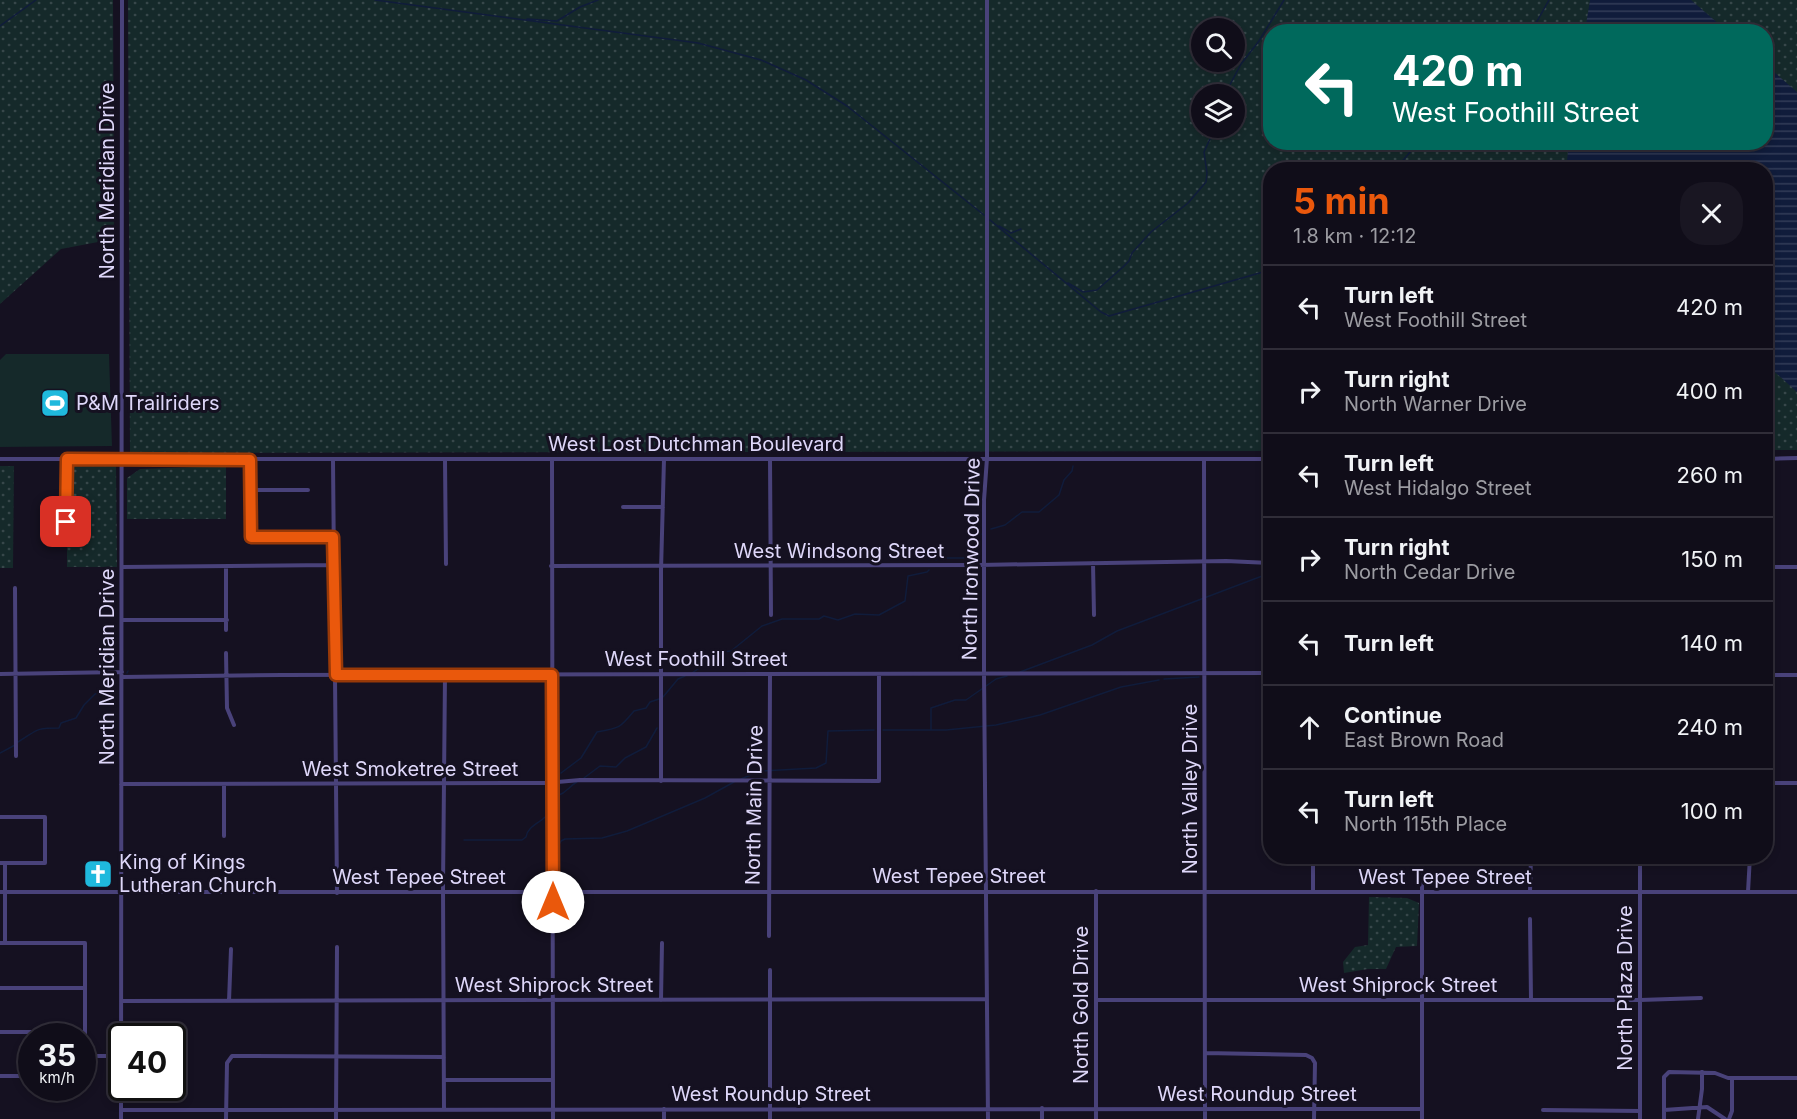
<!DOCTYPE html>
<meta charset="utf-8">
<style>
:root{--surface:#100d19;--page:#191622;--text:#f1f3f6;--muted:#9c9ca2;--line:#302d38;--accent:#ea580c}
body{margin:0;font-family:Inter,sans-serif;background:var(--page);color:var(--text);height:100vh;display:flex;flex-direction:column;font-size:22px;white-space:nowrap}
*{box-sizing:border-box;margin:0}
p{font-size:20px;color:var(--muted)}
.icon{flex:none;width:33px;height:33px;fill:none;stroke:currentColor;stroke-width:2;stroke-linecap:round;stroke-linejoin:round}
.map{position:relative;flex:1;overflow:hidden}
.details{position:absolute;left:1263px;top:162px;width:510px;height:702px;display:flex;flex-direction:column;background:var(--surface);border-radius:24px;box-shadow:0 3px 9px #0003,0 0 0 2px var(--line)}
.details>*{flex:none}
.banner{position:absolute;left:1263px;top:24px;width:510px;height:126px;border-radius:24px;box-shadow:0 3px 9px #0003,0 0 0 2px var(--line);background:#00695c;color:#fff;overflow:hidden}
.controls{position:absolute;left:1191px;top:18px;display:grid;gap:12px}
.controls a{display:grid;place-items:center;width:54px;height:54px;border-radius:50%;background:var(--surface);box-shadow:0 3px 9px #0003,0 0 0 2px var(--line);font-size:30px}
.speed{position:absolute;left:18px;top:1023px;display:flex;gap:12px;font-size:30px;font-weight:700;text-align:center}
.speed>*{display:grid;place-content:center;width:78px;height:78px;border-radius:50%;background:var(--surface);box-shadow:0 3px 9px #0003,0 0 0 2px var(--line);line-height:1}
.speed small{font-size:15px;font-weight:400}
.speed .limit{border:3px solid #111;border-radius:9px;background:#fff;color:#111}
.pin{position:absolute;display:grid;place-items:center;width:51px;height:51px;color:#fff;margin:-26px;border-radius:12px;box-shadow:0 3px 9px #0006}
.me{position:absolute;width:66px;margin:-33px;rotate:0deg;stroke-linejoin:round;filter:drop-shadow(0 0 4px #0008)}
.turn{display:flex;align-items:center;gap:21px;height:126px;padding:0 30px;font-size:27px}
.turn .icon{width:78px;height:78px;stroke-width:2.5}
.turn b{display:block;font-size:42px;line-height:51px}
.round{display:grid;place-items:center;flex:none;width:63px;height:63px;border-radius:24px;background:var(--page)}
.summary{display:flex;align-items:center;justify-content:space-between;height:102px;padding:0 30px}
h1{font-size:36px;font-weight:700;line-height:45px;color:var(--accent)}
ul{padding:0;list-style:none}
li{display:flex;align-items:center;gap:18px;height:84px;padding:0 30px;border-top:2px solid var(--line)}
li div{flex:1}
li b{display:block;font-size:22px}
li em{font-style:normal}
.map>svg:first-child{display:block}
</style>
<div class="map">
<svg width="1797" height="1119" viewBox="0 0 1797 1119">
<defs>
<pattern id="green-dots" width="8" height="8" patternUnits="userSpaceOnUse" patternTransform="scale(1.5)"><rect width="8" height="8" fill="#15292a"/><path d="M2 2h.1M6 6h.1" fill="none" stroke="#37474a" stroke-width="1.8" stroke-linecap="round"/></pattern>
<pattern id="water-rules" width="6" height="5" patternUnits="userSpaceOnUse" patternTransform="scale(1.5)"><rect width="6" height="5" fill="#101c3b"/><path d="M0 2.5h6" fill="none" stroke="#323c58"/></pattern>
</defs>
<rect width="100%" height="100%" fill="#151121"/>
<path fill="url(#green-dots)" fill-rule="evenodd" d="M0,0H113L114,239L61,249L0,304Z
M128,0H1797V450H1766V170H1270V451L130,453ZM1202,28H1234V62H1202ZM1270,32H1766V142H1270ZM1202,94H1234V128H1202Z
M116,463L117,567H67V464Z
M0,466H14L13,568H0Z
M226,466V519H127V478L140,469Z
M1369,897L1407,898L1419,903L1417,946L1396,947L1386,969H1368L1344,973L1343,962L1355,947L1368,945Z"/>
<path fill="#15292a" d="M6,354H109L112,446L0,447V360Z"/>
<path fill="url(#water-rules)" d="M1590,0H1691L1727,31H1585Z
M1766,65L1797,92V392L1766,364V170L1566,169L1569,143L1766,142Z"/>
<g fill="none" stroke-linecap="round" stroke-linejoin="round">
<path stroke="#101c3b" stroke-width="1.5" d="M375,0L698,43L761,60L806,80L847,106L984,215
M527,19L557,21L580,7L598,0
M0,26L36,0
M1531,32L1549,0
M1225,94L1241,64L1259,41L1284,0
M1395,170L1416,145L1421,142
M990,220L1101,312L1109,316L1270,270
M999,226L1011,233L1021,229
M1068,283L1083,292L1097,290L1123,267L1129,261L1132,253L1151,232L1188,203L1206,182L1207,173L1204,152L1215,128
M991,529L1005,525L1022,512H1039L1059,495L1064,480L1072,471L1073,466
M936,560L938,558H975L977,556V537L981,534
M1020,672L1092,645L1117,631L1270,573
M127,673L128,671
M692,673L723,652L731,651L762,626L782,619H819L824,616L838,620L855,614L879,615L905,601L908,576L927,572L929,570
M1164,679L1199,677
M663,697L678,679L685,676
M883,730H946L996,725L1040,715L1121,687L1159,680
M931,730V708L955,700H966L996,679L1007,676
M18,742C38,730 34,728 59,728L61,723L76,718L84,705L95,694L107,691L116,682
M0,753L15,745
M561,773L581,758L597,732C620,728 620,728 634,711L646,708L650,702L659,699
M584,778L600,766L616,767L625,758L646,747L657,728
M741,779L761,771L816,768L826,763L828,731L874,730
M554,804L557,796C568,792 569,786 577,782
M464,840H522L526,837C528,824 545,822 550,811
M557,849L561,841L565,839L602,838L627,831L705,798L734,782"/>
<path stroke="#49427a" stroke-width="4" d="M987,0V458L984,500V674L988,1119
M0,459H1270
M770,459L771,615
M1204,459L1205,1119
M1766,459L1797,458
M250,460L251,536L333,537
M333,460L337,893
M445,460L446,564
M552,460L553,1119
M250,490H308
M623,507H663
M66,543L67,459
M1093,563L1094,615
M551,566L979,565L1226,561L1270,563
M122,567L333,565
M226,567V630
M1766,567H1797
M15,588L16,756
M122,620H227
M226,653L227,708L234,725
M0,674L122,672
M1766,675H1797
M122,677L282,675L1270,673
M661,781V571L664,459
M1766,783H1797
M121,784L546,783L580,780L879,781V674
M0,817H45V863H0
M224,836V784
M1640,856V1119
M1096,891V1119
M0,892H1797
M1313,892V856
M1530,892L1531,856
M1748,892L1750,856
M1530,919L1531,1000
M769,936L770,674
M0,943H85V1076H82
M5,943V863
M770,970V1119
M0,988H85
M661,1000L662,943
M1096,1000H1640L1701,998
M121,1001L987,999
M229,1001L231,949
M0,1032H85
M1205,1053L1306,1055L1312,1058L1315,1063L1314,1119
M85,1056H121
M0,1076H32
M444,1080H553
M1042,1108V1119
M444,1109L443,887L445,675
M121,1110L1422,1109
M1543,1110L1640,1111
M1664,1110L1707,1107L1725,1119
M121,1119L122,0
M226,1119L227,1063L232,1056L444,1057
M336,1119L337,947
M664,1119V1109
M1422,1119V856
M1664,1119V1077L1669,1072L1715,1073L1728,1078H1797
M1698,1119L1702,1089V1072
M1729,1119L1732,1111V1078"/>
</g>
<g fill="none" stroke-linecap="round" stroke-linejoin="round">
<g stroke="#983908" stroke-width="15">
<path id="route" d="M66,522L67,459L250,460L251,537H333L336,675H552L553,902"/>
</g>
<use href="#route" stroke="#ea580c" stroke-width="10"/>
</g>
<defs>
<g id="stadium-square" transform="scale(1.5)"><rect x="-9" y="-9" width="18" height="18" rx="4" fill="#1fb9dd" stroke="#151121"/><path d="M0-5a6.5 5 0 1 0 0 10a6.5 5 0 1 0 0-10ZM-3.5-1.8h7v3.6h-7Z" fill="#fff"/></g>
<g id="church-square" transform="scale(1.5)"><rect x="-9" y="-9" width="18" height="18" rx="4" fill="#1fb9dd" stroke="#151121"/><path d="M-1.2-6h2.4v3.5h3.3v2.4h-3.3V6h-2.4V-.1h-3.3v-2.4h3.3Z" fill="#fff"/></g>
</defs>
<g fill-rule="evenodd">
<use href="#stadium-square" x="55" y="403"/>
<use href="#church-square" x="98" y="874"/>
</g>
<g text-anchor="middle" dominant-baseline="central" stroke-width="6" stroke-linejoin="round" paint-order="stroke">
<g font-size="20" fill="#ded7f9" stroke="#151121">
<text transform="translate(107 181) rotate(-90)">North Meridian Drive</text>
<text x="696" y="444">West Lost Dutchman Boulevard</text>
<text x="839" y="551">West Windsong Street</text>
<text transform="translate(971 559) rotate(-89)">North Ironwood Drive</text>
<text x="696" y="659">West Foothill Street</text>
<text transform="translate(107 667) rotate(-90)">North Meridian Drive</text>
<text x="410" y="769">West Smoketree Street</text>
<text transform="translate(1190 789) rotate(-90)">North Valley Drive</text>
<text transform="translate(754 805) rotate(-89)">North Main Drive</text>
<text x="959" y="876">West Tepee Street</text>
<text x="419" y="877">West Tepee Street</text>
<text x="1445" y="877">West Tepee Street</text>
<text x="554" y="985">West Shiprock Street</text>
<text x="1398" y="985">West Shiprock Street</text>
<text transform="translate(1625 988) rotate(-90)">North Plaza Drive</text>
<text transform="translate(1081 1005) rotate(-90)">North Gold Drive</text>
<text x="771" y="1094">West Roundup Street</text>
<text x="1257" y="1094">West Roundup Street</text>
</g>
<g font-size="20" fill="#ded7f9" stroke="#151121" text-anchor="start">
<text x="76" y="403">P&amp;M Trailriders</text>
<text x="119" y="862">King of Kings<tspan x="119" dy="23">Lutheran Church</tspan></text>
</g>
</g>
</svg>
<div class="controls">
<a><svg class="icon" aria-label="search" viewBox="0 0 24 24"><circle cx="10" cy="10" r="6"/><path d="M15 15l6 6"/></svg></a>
<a><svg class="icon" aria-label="layers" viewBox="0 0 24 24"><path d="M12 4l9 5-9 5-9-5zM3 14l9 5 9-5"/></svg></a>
</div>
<div class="speed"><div>35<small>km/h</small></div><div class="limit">40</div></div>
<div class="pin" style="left:66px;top:522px;background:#d93025"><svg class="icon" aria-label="arrive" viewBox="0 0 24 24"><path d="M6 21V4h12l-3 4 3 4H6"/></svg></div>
<svg class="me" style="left:553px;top:902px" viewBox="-20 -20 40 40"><circle r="19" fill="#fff"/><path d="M0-13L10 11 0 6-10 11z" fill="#ea580c"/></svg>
<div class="banner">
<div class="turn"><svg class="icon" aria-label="left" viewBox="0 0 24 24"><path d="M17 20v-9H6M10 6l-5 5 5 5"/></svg><div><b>420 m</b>West Foothill Street</div></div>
</div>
<section class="details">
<div class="summary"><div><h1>5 min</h1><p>1.8 km · 12:12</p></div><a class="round"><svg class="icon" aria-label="close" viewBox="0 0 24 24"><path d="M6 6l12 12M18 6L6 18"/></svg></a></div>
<ul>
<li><svg class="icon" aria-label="left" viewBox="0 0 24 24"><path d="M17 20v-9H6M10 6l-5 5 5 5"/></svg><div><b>Turn left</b><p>West Foothill Street</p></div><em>420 m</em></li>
<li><svg class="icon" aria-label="right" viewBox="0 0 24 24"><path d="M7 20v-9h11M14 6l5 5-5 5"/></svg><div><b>Turn right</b><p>North Warner Drive</p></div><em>400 m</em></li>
<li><svg class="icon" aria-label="left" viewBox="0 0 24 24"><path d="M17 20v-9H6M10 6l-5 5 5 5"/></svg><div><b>Turn left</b><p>West Hidalgo Street</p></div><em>260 m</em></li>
<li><svg class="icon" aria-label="right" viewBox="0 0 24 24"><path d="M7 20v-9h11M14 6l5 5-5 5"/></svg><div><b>Turn right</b><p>North Cedar Drive</p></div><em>150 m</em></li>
<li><svg class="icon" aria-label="left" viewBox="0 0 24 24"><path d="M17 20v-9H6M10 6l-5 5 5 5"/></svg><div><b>Turn left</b></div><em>140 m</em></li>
<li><svg class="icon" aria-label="ahead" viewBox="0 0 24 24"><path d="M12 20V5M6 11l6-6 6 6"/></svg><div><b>Continue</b><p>East Brown Road</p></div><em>240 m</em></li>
<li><svg class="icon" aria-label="left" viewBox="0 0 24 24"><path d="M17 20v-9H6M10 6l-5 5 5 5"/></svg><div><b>Turn left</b><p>North 115th Place</p></div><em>100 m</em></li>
</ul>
</section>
</div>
